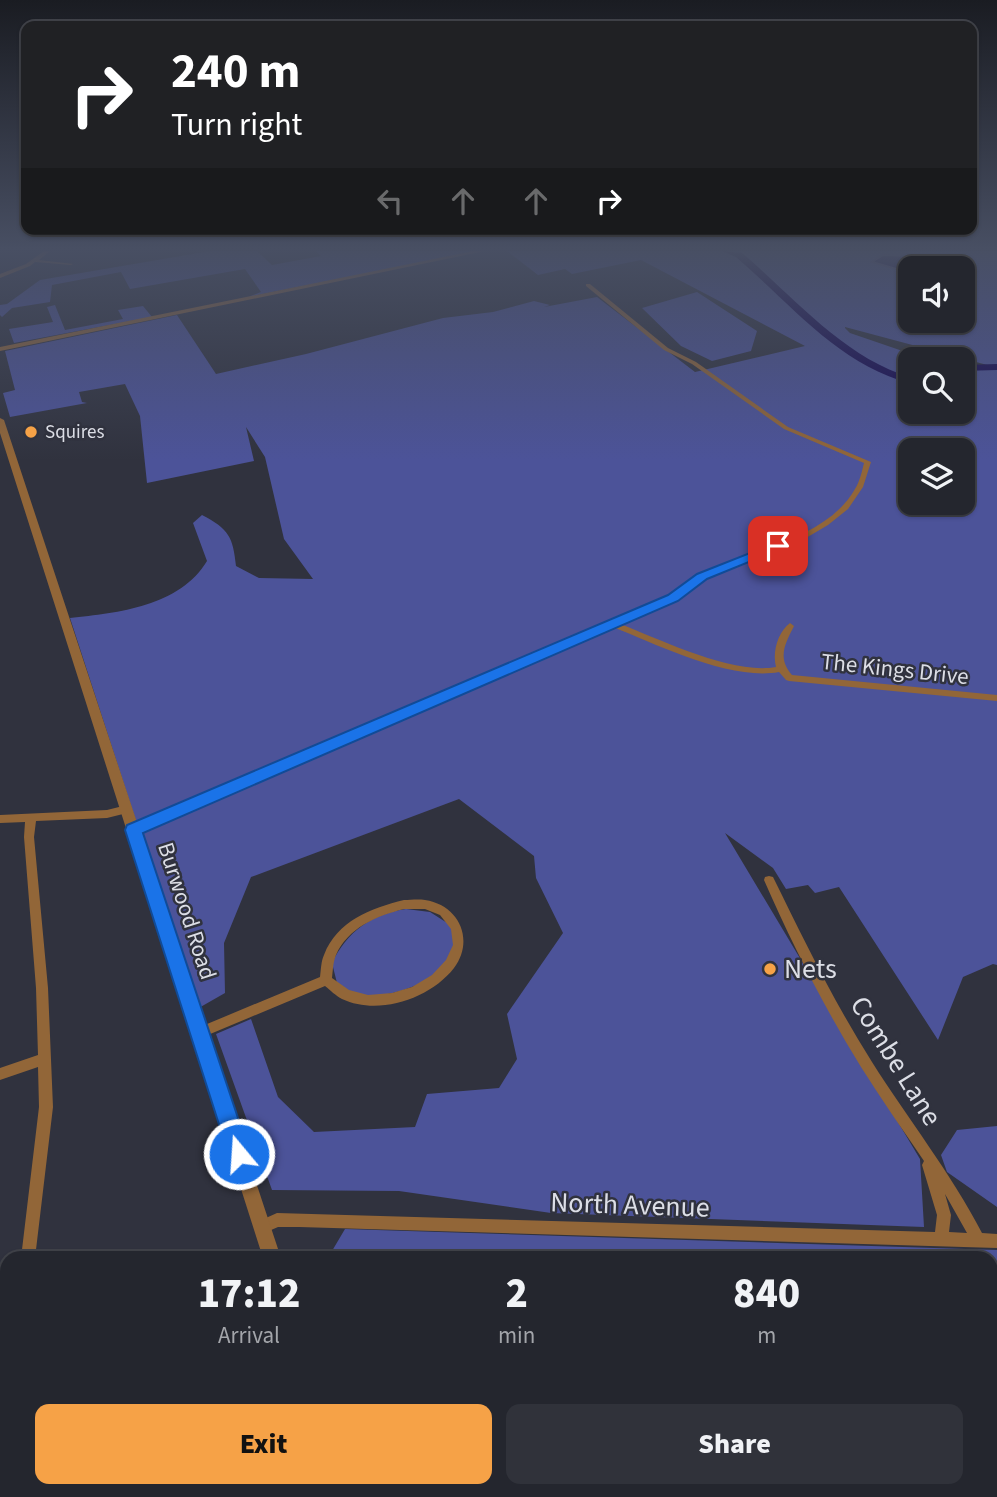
<!DOCTYPE html>
<style>
:root{--surface:#24262e;--page:#30323a;--text:#f1f3f6;--muted:#a3a5aa;--line:#41434a;--accent:#f6a247}
body{margin:0;font-family:"Source Sans 3",sans-serif;background:var(--page);color:var(--text);height:100vh;display:flex;flex-direction:column;font-size:26px;white-space:nowrap}
*{box-sizing:border-box;margin:0}
p{font-size:23px;color:var(--muted)}
.icon{flex:none;width:38px;height:38px;fill:none;stroke:currentColor;stroke-width:2;stroke-linecap:round;stroke-linejoin:round}
.map{position:relative;flex:1;overflow:hidden}
.details{position:absolute;left:0px;top:1251px;width:998px;height:247px;display:flex;flex-direction:column;background:var(--surface);border-radius:21px 21px 0 0;box-shadow:0 2px 5px #0004,0 0 0 2px var(--line)}
.details>*{flex:none}
.top-card{position:absolute;left:21px;top:21px;width:956px;height:214px;border-radius:14px;box-shadow:0 2px 5px #0004,0 0 0 2px var(--line);background:#202124;color:#fff;overflow:hidden}
.buttons{position:absolute;left:898px;top:256px;display:grid;gap:14px}
.buttons a{display:grid;place-items:center;width:77px;height:77px;border-radius:14px;background:var(--surface);box-shadow:0 2px 5px #0004,0 0 0 2px var(--line);font-size:35px}
.pin{position:absolute;display:grid;place-items:center;width:60px;height:60px;color:#fff;margin:-30px;border-radius:14px;box-shadow:0 4px 10px #0006}
.me{position:absolute;width:77px;margin:-38px;rotate:342deg;stroke-linejoin:round;filter:drop-shadow(0 0 5px #0008)}
.turn{display:flex;align-items:center;gap:24px;height:147px;padding:0 35px;font-size:32px}
.turn .icon{width:91px;height:91px;stroke-width:2.5}
.turn b{display:block;font-size:49px;line-height:60px}
.lanes{display:flex;align-items:center;height:66px;padding:0 35px;background:#0003;justify-content:center;gap:35px;direction:ltr}
.lanes .off{opacity:.35}
.eta{display:flex;justify-content:space-evenly;align-items:center;height:119px;text-align:center}
.eta b{font-size:42px;font-weight:800;line-height:49px}
.button{display:flex;gap:14px;margin-top:auto;padding:14px 35px}
.button a{flex:1;height:80px;border-radius:14px;background:var(--accent);color:#111;font-size:28px;font-weight:800;line-height:80px;text-align:center}
.button a+a{background:var(--page);color:var(--text)}
.map>svg:first-child{display:block}
</style>
<div class="map">
<svg width="997" height="1497" viewBox="0 0 997 1497">
<rect width="100%" height="100%" fill="#30323e"/>
<path fill="#4c5399" fill-rule="evenodd" d="M210,251H257L272,265L321,256L316,251H477L248,297L261,292L245,269L130,289L121,272L52,285L50,302L12,308L2,317L0,315V305L7,304L40,280Z
M507,251H997V965L993,964L963,977L938,1040L839,887L815,893L808,885L786,889L773,868L725,833L920,1159L924,1227L551,1213L399,1191L272,1190L216,1034L251,1019L278,1097L314,1132L415,1127L427,1094L499,1088L517,1059L507,1014L563,933L536,878L534,856L459,799L251,877L224,943L225,993L197,1009L70,618C118,613 180,606 207,561L193,523L202,515C229,529 233,537 236,566L259,578L313,579L284,539L265,457L246,427L254,461L147,483L140,416L125,384L79,392L82,402L87,403L10,417L3,393L15,390L5,351L177,315L216,374L306,354L443,318L493,312L534,301L550,305L544,307L597,297L695,372L805,346L641,260L572,274L565,269L538,275ZM910,268H962V320H910ZM845,328V327L991,366L988,370L963,367L962,411H910V359H926L850,333ZM910,450H962V502H910Z
M697,292L757,331L751,351L712,361L681,346L642,308Z
M55,305L65,330L123,319L118,310L143,306L152,317L14,343L9,329L53,322L47,307Z
M406,909L430,912L452,926C452,931 455,937 455,942C452,980 387,1002 356,994C350,993 343,987 337,983L332,963C347,932 371,914 406,909Z
M997,1126V1207L947,1172L941,1155L957,1130Z
M345,1229L997,1250V1497H366L364,1491H990V1258H334L332,1251Z"/>
<path fill="#130653" stroke="#4f477f" stroke-width="2" d="M883,255L915,256L910,263L935,268H910V273L872,262Z"/>
<g fill="none" stroke-linecap="round" stroke-linejoin="round">
<path fill="#130653" fill-rule="evenodd" d="M722,251L742,253C794,297 843,357 910,377V383C839,365 790,303 736,257Z
M997,364V370L962,371V365Z"/>
<path fill="#926638" fill-rule="evenodd" d="M44,251H50L39,260L73,264L71,265L35,262L30,266L0,278V274L26,264Z
M473,251H485L0,351V347Z
M586,284H590L668,348L696,362L788,427L871,462L863,487L848,509L828,525L806,538L707,578L676,600L620,624C662,640 732,675 776,667C772,652 778,632 790,623L794,626C785,644 777,658 792,675L997,695V701L789,681L786,680L779,672C731,681 658,645 613,627L137,833H129L128,830L129,827L670,596C680,589 690,580 701,574C750,549 826,540 855,489C860,481 862,471 864,463L784,429L692,364L664,350L586,286Z
M127,805L131,806L132,809L131,812L107,818L36,821L34,837L48,988L53,1107L35,1258H21L39,1107L38,1067L0,1080V1068L38,1055L36,988L24,837L25,822L0,823V815L107,810Z
M769,876L773,877C804,940 834,1002 872,1062C908,1119 951,1173 982,1233L997,1234V1248L299,1227H278L262,1234L257,1232L255,1227L257,1222L277,1213L935,1232L937,1215L922,1165L924,1161C903,1130 881,1099 861,1067C824,1007 792,944 764,880L765,877ZM945,1194L967,1233L949,1232L951,1215Z
M404,900C410,900 418,899 425,900C459,905 475,940 454,968C430,999 378,1016 342,999C336,996 330,990 325,986L203,1037L199,1039L195,1037L193,1033L195,1029L320,977C321,970 321,961 324,955C337,921 371,908 404,900ZM404,909H425L440,915L451,929L453,945L446,960L432,975L412,987L392,993L368,995L349,990L332,978C333,970 333,962 336,955C348,928 376,916 404,909Z
M7,1380V1452L6,1455L0,1457V1386L1,1382Z"/>
<path fill="#926638" fill-rule="evenodd" d="M0,418L4,420L281,1258H263L0,433Z
M332,1491H354L356,1497H334Z"/>
</g>
<linearGradient id="sky" x2="0" y2="1"><stop stop-color="#1a1c22"/><stop offset="0.54" stop-color="#484f63"/><stop offset="1" stop-color="#484f63" stop-opacity="0"/></linearGradient>
<rect width="997" height="461" fill="url(#sky)"/>
<path fill="#1a73e8" stroke="#114b97" stroke-width="2" d="M778,542L783,543V548L707,579L678,601L143,833L250,1154L246,1162L239,1165L231,1162L125,830L127,825L668,595L697,574Z"/>
<g fill="#f6a247" stroke="#30323e" stroke-width="2.5">
<circle cx="31" cy="432" r="7"/>
<circle cx="770" cy="969" r="7"/>
</g>
<g text-anchor="middle" dominant-baseline="central" stroke-width="5" stroke-linejoin="round" paint-order="stroke">
<g font-size="19" fill="#dcdee6" stroke="#30323e" text-anchor="start">
<text x="45" y="432">Squires</text>
</g>
<g font-size="23" fill="#dcdee6" stroke="#30323e">
<text transform="translate(895 669) rotate(6)">The Kings Drive</text>
<text transform="translate(187 911) rotate(72)">Burwood Road</text>
</g>
<g font-size="28" fill="#dcdee6" stroke="#30323e" text-anchor="start">
<text x="784" y="969">Nets</text>
</g>
<g font-size="28" fill="#dcdee6" stroke="#30323e">
<text transform="translate(896 1061) rotate(58)">Combe Lane</text>
<text transform="translate(630 1205) rotate(2)">North Avenue</text>
</g>
</g>
</svg>
<div class="buttons">
<a><svg class="icon" aria-label="sound" viewBox="0 0 24 24"><path d="M4 9h4l5-4v14l-5-4H4zM17 9q2 3 0 6"/></svg></a>
<a><svg class="icon" aria-label="search" viewBox="0 0 24 24"><circle cx="10" cy="10" r="6"/><path d="M15 15l6 6"/></svg></a>
<a><svg class="icon" aria-label="layers" viewBox="0 0 24 24"><path d="M12 4l9 5-9 5-9-5zM3 14l9 5 9-5"/></svg></a>
</div>
<div class="pin" style="left:778px;top:546px;background:#d93025"><svg class="icon" aria-label="arrive" viewBox="0 0 24 24"><path d="M6 21V4h12l-3 4 3 4H6"/></svg></div>
<svg class="me" style="left:239px;top:1154px" viewBox="-20 -20 40 40"><circle r="17" fill="#1a73e8" stroke="#fff" stroke-width="3"/><path d="M0-11L8 9 0 5-8 9z" fill="#fff"/></svg>
<div class="top-card">
<div class="turn"><svg class="icon" aria-label="right" viewBox="0 0 24 24"><path d="M7 20v-9h11M14 6l5 5-5 5"/></svg><div><b>240 m</b>Turn right</div></div>
<div class="lanes"><svg class="icon off" aria-label="left" viewBox="0 0 24 24"><path d="M17 20v-9H6M10 6l-5 5 5 5"/></svg><svg class="icon off" aria-label="ahead" viewBox="0 0 24 24"><path d="M12 20V5M6 11l6-6 6 6"/></svg><svg class="icon off" aria-label="ahead" viewBox="0 0 24 24"><path d="M12 20V5M6 11l6-6 6 6"/></svg><svg class="icon" aria-label="right" viewBox="0 0 24 24"><path d="M7 20v-9h11M14 6l5 5-5 5"/></svg></div>
</div>
<section class="details">
<div class="eta">
<div><b>17:12</b><p>Arrival</p></div>
<div><b>2</b><p>min</p></div>
<div><b>840</b><p>m</p></div>
</div>
<div class="button"><a>Exit</a><a>Share</a></div>
</section>
</div>
